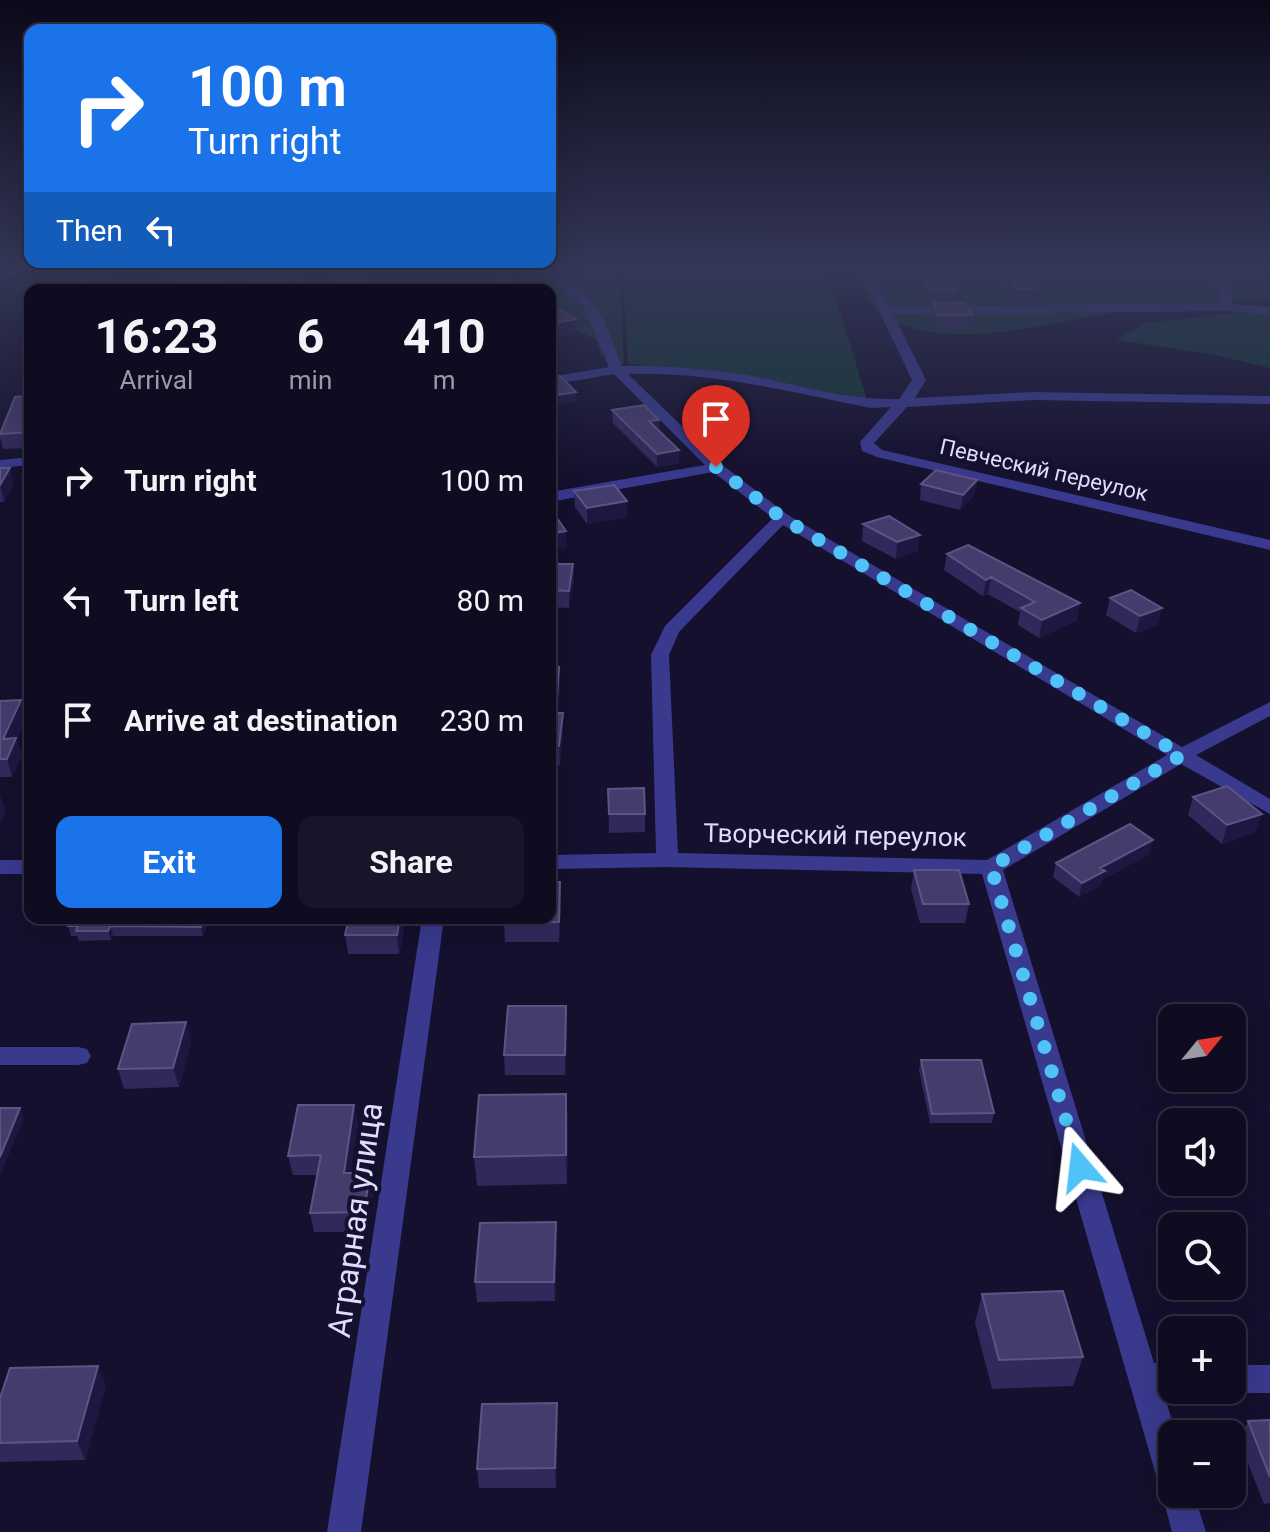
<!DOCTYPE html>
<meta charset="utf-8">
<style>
:root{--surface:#0f0c22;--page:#18152a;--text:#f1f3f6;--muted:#9b9ba5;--line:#2f2c40;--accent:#1a73e8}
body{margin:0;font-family:Roboto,sans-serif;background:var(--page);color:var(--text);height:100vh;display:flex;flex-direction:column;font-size:30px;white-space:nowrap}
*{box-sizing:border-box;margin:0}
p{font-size:26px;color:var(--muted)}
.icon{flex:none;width:44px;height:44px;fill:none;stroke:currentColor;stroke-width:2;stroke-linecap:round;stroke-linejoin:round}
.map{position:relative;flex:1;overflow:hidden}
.panel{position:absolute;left:24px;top:284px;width:532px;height:640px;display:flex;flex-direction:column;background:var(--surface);border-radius:16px;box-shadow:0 8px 32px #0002,0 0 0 2px var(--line)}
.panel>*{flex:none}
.hud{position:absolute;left:24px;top:24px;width:532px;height:244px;border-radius:16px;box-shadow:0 8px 32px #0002,0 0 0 2px var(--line);background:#1a73e8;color:#fff;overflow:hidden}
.needle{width:52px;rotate:60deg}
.fabs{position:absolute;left:1158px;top:1004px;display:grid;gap:16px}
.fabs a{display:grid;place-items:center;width:88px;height:88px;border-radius:16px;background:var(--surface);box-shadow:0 8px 32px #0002,0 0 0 2px var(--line);font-size:40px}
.pin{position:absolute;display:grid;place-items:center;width:68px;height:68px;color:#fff;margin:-82px -34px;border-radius:50% 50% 50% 0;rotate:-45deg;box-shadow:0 0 8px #0007}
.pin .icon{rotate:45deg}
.me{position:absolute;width:88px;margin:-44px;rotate:343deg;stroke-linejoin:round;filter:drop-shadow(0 0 6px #0008)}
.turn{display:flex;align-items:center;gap:28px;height:168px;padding:0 32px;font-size:36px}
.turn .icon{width:104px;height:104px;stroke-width:2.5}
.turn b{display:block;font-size:56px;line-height:68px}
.then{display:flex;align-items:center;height:76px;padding:0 32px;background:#0003;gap:16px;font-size:30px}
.eta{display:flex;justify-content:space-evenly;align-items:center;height:136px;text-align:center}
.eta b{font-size:48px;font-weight:700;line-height:56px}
.action{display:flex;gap:16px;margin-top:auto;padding:16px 32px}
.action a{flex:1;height:92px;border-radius:16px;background:var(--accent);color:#fff;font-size:32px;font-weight:700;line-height:92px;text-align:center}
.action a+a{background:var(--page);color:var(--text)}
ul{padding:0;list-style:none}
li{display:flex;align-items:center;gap:24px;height:120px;padding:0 32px}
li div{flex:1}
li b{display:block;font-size:30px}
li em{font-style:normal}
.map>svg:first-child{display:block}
</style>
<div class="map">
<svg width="1270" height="1532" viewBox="0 0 1270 1532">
<rect width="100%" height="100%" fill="#14102d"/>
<path fill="#133734" d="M529,267H619L624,364L601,356L597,340C588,335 575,331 567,325C548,310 553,276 529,267Z
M622,267H826L867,399L698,369L628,364Z
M855,267H1270V297C1220,304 1169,305 1118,312C1047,322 946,356 881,314C867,305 861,281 855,267Z
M1270,309V368L1216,355L1116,340L1145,323Z"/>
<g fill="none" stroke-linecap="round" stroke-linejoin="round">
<path fill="#39398e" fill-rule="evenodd" d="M26,267H67L83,275L121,267H140L81,282L56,269L0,276V270Z
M261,267H280L187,290H166Z
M285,267H296L311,290H299Z
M523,267C548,267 577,283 593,303C607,319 613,347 622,366C663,365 705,369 746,375C797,384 847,401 899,399L912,380L858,267H868L889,307L1221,303L1212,267H1223L1233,304L1270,307V315L1228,311L893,314L926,380L915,398L1033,392L1270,396V404L1033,400L907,407L874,443L882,450L1270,540V550L877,457L862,451L860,442L891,407L871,408C791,392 710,371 628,374L721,464L788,515L1182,747L1270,702V716L1196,755L1270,799V814L1181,764L1003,870L1154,1363H1172V1390H1175L1163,1391L1176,1434H1172V1494H1194L1206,1532H1172L1162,1494L1164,1488L1156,1475L982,874L667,867L550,869V855L656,853L651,655L665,626L773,518L713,472L550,502V492L705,465L614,374L550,385V377L609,367L584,307L548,278ZM783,525L1167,755L987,860L678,853L669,655L679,632Z
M30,457V465L0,468V460Z
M0,860H30V874H0Z
M422,918H444L361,1532H327Z
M0,1047H78L87,1049L91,1056L87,1063L78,1065H0Z
M1232,1365H1270V1393H1232L1224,1390H1232Z"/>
</g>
<path fill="#31295b" d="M318,267H357L361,271L362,276L374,290H341L324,270H321Z
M992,267H1022L1035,289L1033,302H1015Z
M157,268L194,277L217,290H177L176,284L170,286L158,274Z
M920,274L956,290L955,303L972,315L970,329L936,328L932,317L934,303L928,304L918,287Z
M249,279L290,290H250Z
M496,282L525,290H496Z
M30,392V448L3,449L0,438V432Z
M612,410L659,431L679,463L657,467L613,423Z
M0,468L14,484L4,502H0Z
M977,480L974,495L960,510L920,500L921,484Z
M574,491L627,501V517L587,524L575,507Z
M863,524L918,551L896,559L862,541Z
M947,554L1077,620L1039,638L1018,625L1020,612L988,594L983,596L944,570Z
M550,564H573L574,581L569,608L550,607Z
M1110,598L1158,625L1136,633L1106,615Z
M30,605V628L28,627L24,610Z
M550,667L560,685L558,713H563V731L560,765L550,764V793Z
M21,700L27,718L17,739L22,756L12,777H0V701Z
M608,789L645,814V832L609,833Z
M1193,797L1256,832L1222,844L1188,815Z
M1150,854L1103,879L1101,885L1079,897L1053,877L1056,863Z
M914,870L969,904L965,923H920L911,889Z
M561,901L559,942H505L504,923Z
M210,918L203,936H113L111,940L79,941L77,936H71L68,926Z
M349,918H406L399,954H348L345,935Z
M566,1006L567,1025L565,1075H505L504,1055Z
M186,1022L191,1042L179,1087L124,1089L118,1069Z
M921,1060L994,1113L992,1123H930L919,1070Z
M566,1094L568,1123L567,1184L477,1186L474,1157Z
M354,1105L358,1124L350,1173H370L373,1193L367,1232H314L310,1213L317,1175H293L288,1156Z
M556,1222L557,1242L555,1301L477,1302L475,1282Z
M982,1294L1083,1357L1073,1386L992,1389L975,1323Z
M106,1385L85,1460L0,1462V1398Z
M1270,1420V1503L1264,1504L1239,1441L1248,1421Z
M558,1423L556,1488H479L477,1469Z"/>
<path fill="#1e1741" d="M94,267H108L95,269Z
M193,274L194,280H176V284L170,286L169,279Z
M215,283L217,290H196L197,287Z
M576,319L577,333L550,338V324Z
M576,392V402L550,406V396Z
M659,420V432L649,421Z
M679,450V463L657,467V454Z
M10,468L14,484L4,502L0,485Z
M977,480L974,495L960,510L963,495Z
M627,501V517L587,524V508Z
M566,531L567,548L550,551V534Z
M920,535L918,551L896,559L897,542Z
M573,564L574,581L569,608V591Z
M991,577L988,594L983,596L986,580Z
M1080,603L1077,620L1039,638L1042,620Z
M1162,608L1158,625L1136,633L1140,616Z
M559,667L560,685L557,731L556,713Z
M21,700L27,718L17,739L22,756L12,777L7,759L3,739Z
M563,713V731L560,765L559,746Z
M0,794L6,812L0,826Z
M1262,814L1256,832L1222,844L1227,825Z
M1153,840L1150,854L1103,879L1101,885L1079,897L1082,883L1100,868Z
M560,882L561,901L559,942V922Z
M204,918H210L203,936L201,927Z
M400,918H406L399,954L397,935Z
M110,926L113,936L111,940L108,931Z
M566,1006L567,1025L565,1075V1055Z
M186,1022L191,1042L179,1087L173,1068Z
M566,1094L568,1123L567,1184L566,1155Z
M354,1105L358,1124L347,1193L344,1173Z
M20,1108L24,1118L0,1176V1157Z
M370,1173L373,1193L367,1232L364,1212Z
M556,1222L557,1242L555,1301L554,1282Z
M98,1366L106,1385L85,1460L77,1441Z
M557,1403L558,1423L556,1488L555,1468Z"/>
<path fill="#443c6d" stroke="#5c5584" stroke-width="2" d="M164,267H183L193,274L169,279L157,268Z
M329,267H357L361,271H358L374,290H349Z
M1002,267H1022L1035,289H1017Z
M920,274H946L956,290H929Z
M204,275L215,283L197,287L196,290H186L176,280Z
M278,275L290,290H257L249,279Z
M500,276L525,290H504L496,282Z
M934,303H965L972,315H937Z
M550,304L576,319L550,324Z
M560,376L576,392L550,396V377Z
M30,392V432L0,434L15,397L26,396Z
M644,405L659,420L649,421L679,450L657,454L612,410Z
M0,468H10L0,485Z
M936,470L977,480L963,495L921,484Z
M614,485L627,501L587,508L574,491Z
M550,511H552L566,531L550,534Z
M889,516L920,535L897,542L863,524Z
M968,545L1080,603L1042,620L1021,608L1035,602L991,577L986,580L947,554Z
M550,564H573L569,591L550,590Z
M1131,590L1162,608L1140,616L1110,598Z
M550,667H559L556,713H563L559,746H550Z
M21,700L3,739L16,738L7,759H0V701Z
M1227,786L1262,814L1227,825L1193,797Z
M644,788L645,814H609L608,789Z
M1130,824L1153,840L1100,868L1105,871L1082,883L1056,863Z
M914,870H959L969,904H923Z
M550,882H560L559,922L504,923V918H550Z
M68,918H204L201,927L110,926L108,931H76L78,926H68Z
M349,918H400L397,935H345Z
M508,1006H566L565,1055H504Z
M186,1022L173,1068L118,1069L132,1024Z
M921,1060H981L994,1113L932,1114Z
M566,1094V1155L474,1157L479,1095Z
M298,1105H354L344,1173H370L364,1212L310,1213L321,1155L288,1156Z
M0,1108H20L0,1157Z
M556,1222L554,1282H475L480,1223Z
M1063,1291L1083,1357L999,1360L982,1294Z
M98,1366L77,1441L0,1443V1398L10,1368Z
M557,1403L555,1468L477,1469L482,1404Z
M1270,1420V1477L1248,1421Z"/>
<linearGradient id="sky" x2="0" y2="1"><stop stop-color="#0b0919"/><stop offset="0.56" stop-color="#343757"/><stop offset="1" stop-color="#343757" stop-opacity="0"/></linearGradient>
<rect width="1270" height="481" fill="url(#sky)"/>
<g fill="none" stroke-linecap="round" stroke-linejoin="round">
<path stroke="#4fc3f7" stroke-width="14" stroke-dasharray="0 25.2" d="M716,467L782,518L1182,755L991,867L1080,1167"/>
</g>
<g text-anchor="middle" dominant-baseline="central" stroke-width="8" stroke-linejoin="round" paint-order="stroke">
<g font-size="22" fill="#dfdcff" stroke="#14102d">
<text transform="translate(1044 470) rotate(13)">Певческий переулок</text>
</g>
<g font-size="26" fill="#dfdcff" stroke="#14102d">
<text transform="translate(835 835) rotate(1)">Творческий переулок</text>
</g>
<g font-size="32" fill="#dfdcff" stroke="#14102d">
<text transform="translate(355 1220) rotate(-82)">Аграрная улица</text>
</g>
</g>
</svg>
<div class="fabs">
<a><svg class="needle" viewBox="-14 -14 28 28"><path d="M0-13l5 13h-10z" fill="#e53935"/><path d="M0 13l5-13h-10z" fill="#9b9ba5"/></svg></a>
<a><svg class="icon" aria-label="sound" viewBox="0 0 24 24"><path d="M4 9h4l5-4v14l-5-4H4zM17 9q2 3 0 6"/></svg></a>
<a><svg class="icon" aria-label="search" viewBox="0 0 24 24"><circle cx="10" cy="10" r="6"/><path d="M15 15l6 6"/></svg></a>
<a>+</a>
<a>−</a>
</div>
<div class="pin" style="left:716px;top:467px;background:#d93025"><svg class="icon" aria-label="arrive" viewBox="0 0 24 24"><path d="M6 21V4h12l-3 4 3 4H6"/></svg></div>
<svg class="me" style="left:1080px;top:1167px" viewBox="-20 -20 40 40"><path d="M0-17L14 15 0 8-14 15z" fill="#4fc3f7" stroke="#fff" stroke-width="4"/></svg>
<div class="hud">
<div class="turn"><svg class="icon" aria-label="right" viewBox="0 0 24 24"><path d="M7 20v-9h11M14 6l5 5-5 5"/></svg><div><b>100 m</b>Turn right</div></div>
<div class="then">Then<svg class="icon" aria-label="left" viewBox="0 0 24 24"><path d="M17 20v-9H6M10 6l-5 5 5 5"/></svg></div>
</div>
<section class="panel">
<div class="eta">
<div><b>16:23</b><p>Arrival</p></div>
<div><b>6</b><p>min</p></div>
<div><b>410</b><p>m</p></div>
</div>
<ul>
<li><svg class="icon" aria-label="right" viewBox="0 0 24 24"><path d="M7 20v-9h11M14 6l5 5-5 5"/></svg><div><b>Turn right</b></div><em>100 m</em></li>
<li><svg class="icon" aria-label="left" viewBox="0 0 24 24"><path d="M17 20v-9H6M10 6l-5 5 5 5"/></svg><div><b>Turn left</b></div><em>80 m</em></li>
<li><svg class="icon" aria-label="arrive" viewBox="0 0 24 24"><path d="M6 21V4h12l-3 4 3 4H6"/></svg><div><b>Arrive at destination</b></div><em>230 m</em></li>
</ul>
<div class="action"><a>Exit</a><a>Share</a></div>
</section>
</div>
